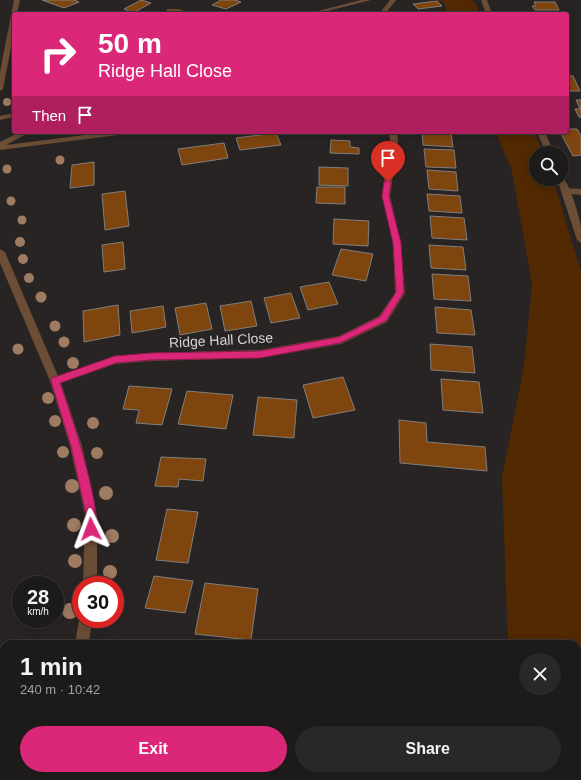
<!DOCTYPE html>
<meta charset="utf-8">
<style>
:root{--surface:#1d1b1a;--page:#2a2827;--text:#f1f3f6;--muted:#a0a1a2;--line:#3b3939;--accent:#db2777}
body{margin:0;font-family:Arial,sans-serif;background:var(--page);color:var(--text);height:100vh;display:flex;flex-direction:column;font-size:15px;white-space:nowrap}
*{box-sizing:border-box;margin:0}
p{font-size:13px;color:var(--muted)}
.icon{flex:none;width:22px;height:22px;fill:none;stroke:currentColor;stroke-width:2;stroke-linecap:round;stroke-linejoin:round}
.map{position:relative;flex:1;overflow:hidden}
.drawer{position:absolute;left:0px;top:640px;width:581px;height:140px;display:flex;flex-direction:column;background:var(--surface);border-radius:12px 12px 0 0;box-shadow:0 2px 10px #0003,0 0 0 1px var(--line)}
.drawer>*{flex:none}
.guide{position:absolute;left:12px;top:12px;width:557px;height:122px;border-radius:4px;box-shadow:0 2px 10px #0003,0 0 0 1px var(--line);background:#db2777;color:#fff;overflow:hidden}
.fabs{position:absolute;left:529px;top:146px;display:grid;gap:8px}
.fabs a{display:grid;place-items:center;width:40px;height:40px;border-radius:50%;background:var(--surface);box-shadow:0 2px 10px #0003,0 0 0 1px var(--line);font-size:20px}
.speed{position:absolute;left:12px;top:576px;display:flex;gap:8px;font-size:20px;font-weight:700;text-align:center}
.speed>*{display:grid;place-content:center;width:52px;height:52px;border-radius:50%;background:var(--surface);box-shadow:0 2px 10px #0003,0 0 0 1px var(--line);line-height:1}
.speed small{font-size:10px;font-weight:400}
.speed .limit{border:6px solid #d22;background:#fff;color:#111}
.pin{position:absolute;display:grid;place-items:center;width:34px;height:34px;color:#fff;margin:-41px -17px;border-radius:50% 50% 50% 0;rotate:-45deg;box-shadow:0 0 4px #0007}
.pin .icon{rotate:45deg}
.me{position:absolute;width:44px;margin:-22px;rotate:357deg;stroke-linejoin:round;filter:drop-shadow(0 0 3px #0008)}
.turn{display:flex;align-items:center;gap:14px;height:84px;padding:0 20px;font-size:18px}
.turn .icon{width:52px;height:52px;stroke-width:2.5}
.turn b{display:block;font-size:28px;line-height:34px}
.then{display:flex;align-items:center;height:38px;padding:0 20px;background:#0003;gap:8px;font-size:15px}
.round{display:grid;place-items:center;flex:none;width:42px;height:42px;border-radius:21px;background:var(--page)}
.headline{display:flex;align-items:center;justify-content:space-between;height:68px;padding:0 20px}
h1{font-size:24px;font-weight:700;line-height:30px}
.button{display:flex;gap:8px;margin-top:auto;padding:8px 20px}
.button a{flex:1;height:46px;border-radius:24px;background:var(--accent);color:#fff;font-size:16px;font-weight:700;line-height:46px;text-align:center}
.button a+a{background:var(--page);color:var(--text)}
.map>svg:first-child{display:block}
</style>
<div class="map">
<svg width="581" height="780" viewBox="0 0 581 780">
<rect width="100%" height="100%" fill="#272423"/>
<path fill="#522901" d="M434,0H468L475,2L480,14H447L444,2Z
M496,132H534L543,153H536V179H553L581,272V780H512V776H577V644H508L502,477L524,366L532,285L512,171Z"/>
<path fill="#7e450f" stroke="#817e7c" d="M42,0H74L79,2L64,8Z
M141,0L151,3L131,14L124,13L129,11L124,9Z
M221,0H235L241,2L226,9L212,5Z
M437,1L442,6L418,9L413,4Z
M534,2H555L559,10H535L532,6H536Z
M567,76H573L580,91H567Z
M576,100H581V117H579L575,109H580Z
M567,129H577L581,136V155L573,156L560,132H567Z
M334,132H360V134Z
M422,132H451L453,147L423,145Z
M276,133L281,145L240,150L236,138Z
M331,140L350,141V147L359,148V154L330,153Z
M224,143L228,158L182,165L178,149Z
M424,149L454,150L456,168L426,167Z
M94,162V185L70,188L72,165Z
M319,167L348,168V186L319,185Z
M427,170L456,172L458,191L429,189Z
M317,187H345V204L316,203Z
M125,191L129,226L105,230L102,194Z
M427,194L460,196L462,213L429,211Z
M430,216L464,218L467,240L432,238Z
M334,219L369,221L368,246L333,244Z
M123,242L125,269L104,272L102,245Z
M429,245L463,247L466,270L431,268Z
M341,249L373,254L366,281L332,275Z
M432,274L468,276L471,301L434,299Z
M329,282L338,304L308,310L300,287Z
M291,293L300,318L271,323L264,298Z
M251,301L257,326L225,331L220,306Z
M206,303L212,329L180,335L175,308Z
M118,305L120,335L84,342L83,311Z
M163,306L166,327L132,333L130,311Z
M435,307L471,310L475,335L437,333Z
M430,344L472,347L475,373L431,370Z
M343,377L355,410L313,418L303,385Z
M441,379L479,382L483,413L443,410Z
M129,386L172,389L162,425L136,423L139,410L123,409Z
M187,391L233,395L226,429L178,424Z
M258,397L297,400L294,438L253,435Z
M399,420L426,423L427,442L485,447L487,471L400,463Z
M161,457L206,459L203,481L179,479L178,487L155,486Z
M167,509L198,512L188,563L156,560Z
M154,576L193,581L185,613L145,608Z
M205,583L258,589L251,640L195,634Z
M121,776H227L226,780H120Z"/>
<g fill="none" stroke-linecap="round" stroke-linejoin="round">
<path fill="#6c4d35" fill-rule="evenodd" d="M390,0H396L385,14H379Z
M167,9H179L192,14L169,12L166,10Z
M566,188L581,189V195L563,193L562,191L563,189Z"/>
<path fill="#6c4d35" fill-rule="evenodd" d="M14,0H20L17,14H14V32L3,89L0,91V72Z
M361,0H371L316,14H306Z
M481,0H487L492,14H486Z
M14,113V117L0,120V116Z
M20,132H30L6,145L108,132H130L126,134L0,150V142Z
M389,132H397L398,141L390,196L401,243L405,293L387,322L341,344L260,358L151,361L115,364L61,383L82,446L97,515V585H83L85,515L70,446L50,381L0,263V249L5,252L58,376L115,356L151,353L260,350L339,336L379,316L395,293L393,243L382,196L390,141Z
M537,132H545L554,153H546Z
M562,177C569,181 580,218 581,227C581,232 581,238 581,243L577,240L557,179H562Z
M80,614L81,619H92L89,644H75Z
M44,776H60L59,780H43Z"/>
</g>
<g fill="#9e7b61">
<circle cx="7" cy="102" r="4"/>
<circle cx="60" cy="160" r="4.5"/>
<circle cx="7" cy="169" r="4.5"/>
<circle cx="11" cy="201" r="4.5"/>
<circle cx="22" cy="220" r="4.5"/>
<circle cx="20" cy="242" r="5"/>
<circle cx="23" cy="259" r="5"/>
<circle cx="29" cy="278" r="5"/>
<circle cx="41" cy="297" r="5.5"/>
<circle cx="55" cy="326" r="5.5"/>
<circle cx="64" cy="342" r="5.5"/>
<circle cx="18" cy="349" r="5.5"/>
<circle cx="73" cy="363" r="6"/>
<circle cx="48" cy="398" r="6"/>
<circle cx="55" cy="421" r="6"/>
<circle cx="93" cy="423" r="6"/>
<circle cx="63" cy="452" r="6"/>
<circle cx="97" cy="453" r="6"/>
<circle cx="72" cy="486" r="7"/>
<circle cx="106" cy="493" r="7"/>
<circle cx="74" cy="525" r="7"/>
<circle cx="112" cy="536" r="7"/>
<circle cx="75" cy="561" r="7"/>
<circle cx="110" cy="572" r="7"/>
<circle cx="70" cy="611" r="8"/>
</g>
<path fill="#db2777" stroke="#8e194d" d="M388,180L391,182L389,196L401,243L404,292L386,321L340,343L260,358L151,360L116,363L60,383C69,408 104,512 95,533L91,534L87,533L86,529V515L71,446L51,381L52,378L115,356L151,353L260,351L339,337L380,317L396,292L393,243L382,196L384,182Z"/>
<g text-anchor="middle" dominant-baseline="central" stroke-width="3" stroke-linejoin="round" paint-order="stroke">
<g font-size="14" fill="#d4d3d2" stroke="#272423">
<text transform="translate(221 340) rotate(-3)">Ridge Hall Close</text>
</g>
</g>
</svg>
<div class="fabs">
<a><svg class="icon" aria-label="search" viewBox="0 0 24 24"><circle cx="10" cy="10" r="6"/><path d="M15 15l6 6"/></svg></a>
</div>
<div class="speed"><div>28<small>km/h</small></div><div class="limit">30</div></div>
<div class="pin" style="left:388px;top:182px;background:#d93025"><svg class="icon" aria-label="arrive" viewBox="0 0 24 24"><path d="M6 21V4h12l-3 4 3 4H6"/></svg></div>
<svg class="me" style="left:91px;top:529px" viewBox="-20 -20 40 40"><path d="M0-17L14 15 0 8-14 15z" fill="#db2777" stroke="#fff" stroke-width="4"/></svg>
<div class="guide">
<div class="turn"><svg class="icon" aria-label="right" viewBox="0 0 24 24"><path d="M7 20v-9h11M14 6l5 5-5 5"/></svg><div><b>50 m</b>Ridge Hall Close</div></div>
<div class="then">Then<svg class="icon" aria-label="arrive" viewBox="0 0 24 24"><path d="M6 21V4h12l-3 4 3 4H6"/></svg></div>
</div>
<section class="drawer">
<div class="headline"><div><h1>1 min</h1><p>240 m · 10:42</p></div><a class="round"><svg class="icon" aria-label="close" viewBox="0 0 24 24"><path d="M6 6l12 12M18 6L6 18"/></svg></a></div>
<div class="button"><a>Exit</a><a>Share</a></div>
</section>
</div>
